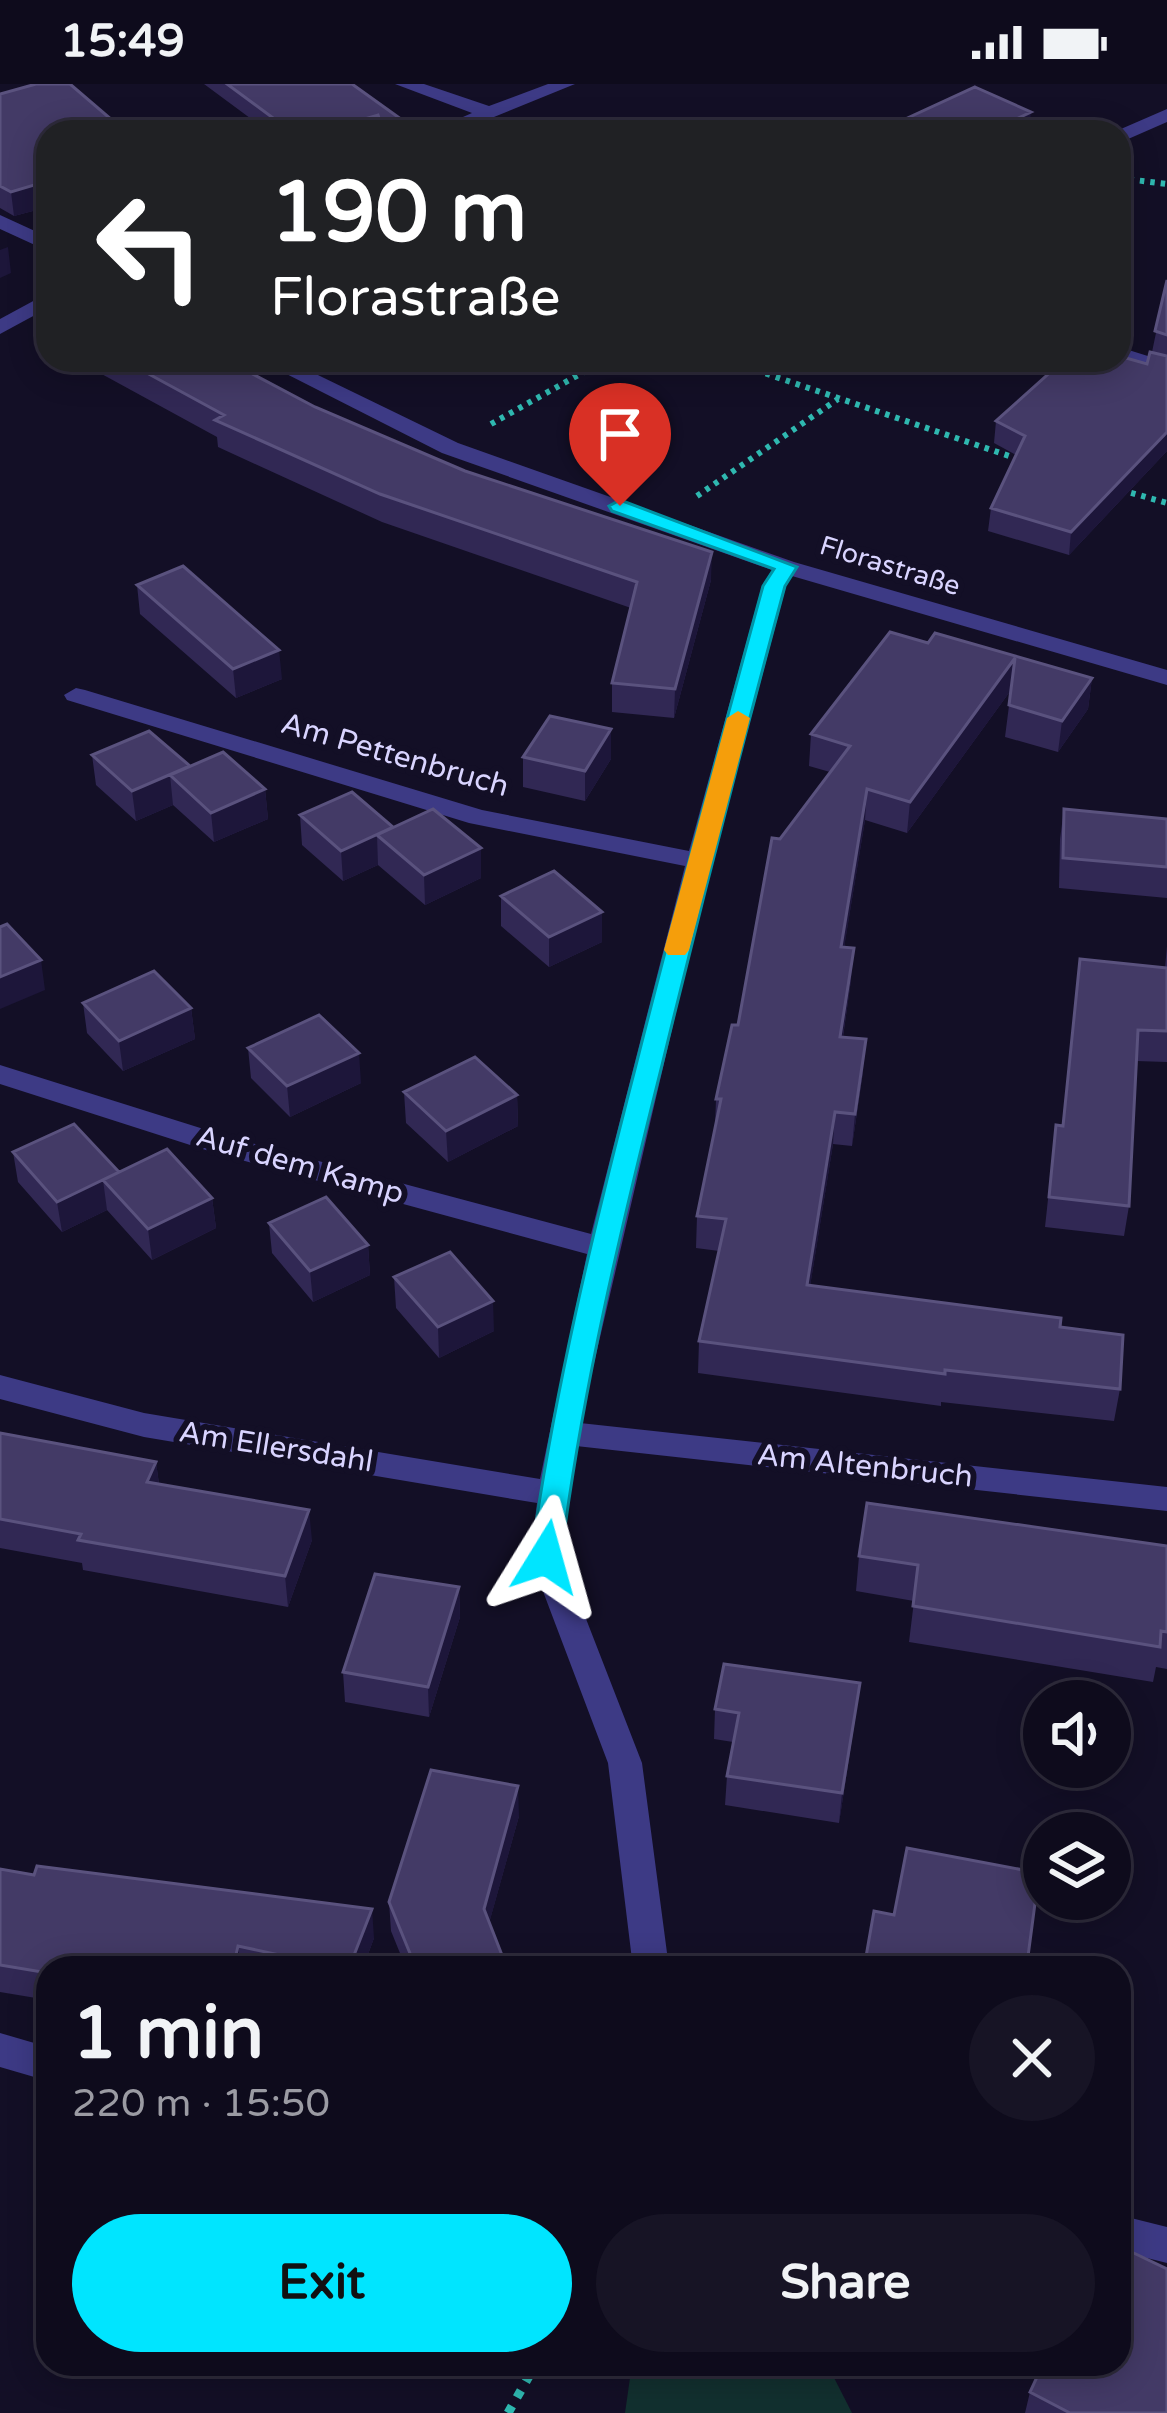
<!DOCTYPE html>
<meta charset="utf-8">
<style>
:root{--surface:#0e0b1c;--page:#171425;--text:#f1f3f6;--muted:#9b9ba3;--line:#2e2b3b;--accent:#00e5ff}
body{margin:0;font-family:"Varela Round",sans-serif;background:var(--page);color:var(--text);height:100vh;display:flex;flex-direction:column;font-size:45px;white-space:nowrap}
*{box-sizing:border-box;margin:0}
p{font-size:39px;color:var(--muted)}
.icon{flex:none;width:66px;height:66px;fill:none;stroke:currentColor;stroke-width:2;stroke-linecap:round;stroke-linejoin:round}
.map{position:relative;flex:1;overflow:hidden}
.sheet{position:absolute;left:36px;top:1872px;width:1095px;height:420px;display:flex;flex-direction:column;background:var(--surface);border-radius:36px;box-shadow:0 6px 30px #0003,0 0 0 3px var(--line)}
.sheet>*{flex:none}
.banner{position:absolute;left:36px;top:36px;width:1095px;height:252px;border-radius:36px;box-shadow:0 6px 30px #0003,0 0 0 3px var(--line);background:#202124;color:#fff;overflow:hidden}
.buttons{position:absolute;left:1023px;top:1596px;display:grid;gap:24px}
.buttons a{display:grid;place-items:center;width:108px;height:108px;border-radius:50%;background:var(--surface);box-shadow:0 6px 30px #0003,0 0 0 3px var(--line);font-size:60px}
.pin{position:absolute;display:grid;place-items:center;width:102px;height:102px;color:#fff;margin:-123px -51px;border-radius:50% 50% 50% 0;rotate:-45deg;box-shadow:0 0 12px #0007}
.pin .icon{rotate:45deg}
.me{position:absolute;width:132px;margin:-66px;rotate:8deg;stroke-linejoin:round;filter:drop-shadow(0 0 9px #0008)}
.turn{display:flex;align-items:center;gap:42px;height:252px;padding:0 36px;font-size:54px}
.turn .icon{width:156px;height:156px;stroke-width:2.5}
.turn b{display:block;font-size:84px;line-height:102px}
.round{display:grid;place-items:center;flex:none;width:126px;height:126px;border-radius:63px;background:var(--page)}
.overview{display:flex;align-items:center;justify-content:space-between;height:204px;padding:0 36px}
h1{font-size:72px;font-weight:700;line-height:90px}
.primary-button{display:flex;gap:24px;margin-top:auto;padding:24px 36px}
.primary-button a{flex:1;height:138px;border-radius:72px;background:var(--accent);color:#111;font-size:48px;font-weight:700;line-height:138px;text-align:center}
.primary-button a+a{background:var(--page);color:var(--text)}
.status{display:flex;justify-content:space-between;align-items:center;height:84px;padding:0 60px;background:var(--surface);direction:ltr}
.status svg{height:33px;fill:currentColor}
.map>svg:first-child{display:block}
</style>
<div class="status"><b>15:49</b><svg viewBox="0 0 49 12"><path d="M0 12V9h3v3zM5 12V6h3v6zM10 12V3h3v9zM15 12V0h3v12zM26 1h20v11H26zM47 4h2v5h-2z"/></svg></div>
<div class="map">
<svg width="1167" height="2329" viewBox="0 0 1167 2329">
<rect width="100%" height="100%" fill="#130f26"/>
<path fill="#12302f" d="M632,2280H827L852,2329H625Z"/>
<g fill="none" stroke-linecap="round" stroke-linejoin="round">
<path stroke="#2fb8b0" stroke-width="6" stroke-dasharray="4.5 6" stroke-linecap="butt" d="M1119,94L1167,100
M726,276L1021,376
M491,340L605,276
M1121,406L1167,419
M697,412L838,315"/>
<path stroke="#2fb8b0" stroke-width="9" stroke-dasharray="8 10" stroke-linecap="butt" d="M508,2329L536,2280"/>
<path fill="#3d3a85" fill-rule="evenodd" d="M395,0H424L489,22L548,0H575L457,48H429L472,29Z
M1167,25V38L1119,59V48H1114Z
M0,131L48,153V167L0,145Z
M48,209V224L0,250V235Z
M1119,263L1167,278V292L1119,276Z
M259,276H287L458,359L794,478L1167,586V601L792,492L786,502L701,821L580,1339L1167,1403V1427L576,1362L562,1473L642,1679L669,1884H633L608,1679L530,1473L537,1419L144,1353L0,1315V1291L144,1329L540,1395L587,1170L212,1068L0,1000V981L229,1053L591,1150L685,782L469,739L67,616L64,611L76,604L85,606L482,726L689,767L762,502L772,486L442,369Z
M0,1949L48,1963V1997L0,1983Z
M1119,2131L1167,2143V2179L1119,2167Z"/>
</g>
<path fill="#312854" d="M204,0H352L419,48H269Z
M0,10L48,48V123L14,132L0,124Z
M1167,196V367L1069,471L988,447L991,424L1016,371L994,359L996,337L1147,280L1152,268Z
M76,276H226L315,323L711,496L674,634L612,628V599L631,524L382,438L218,363L217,353Z
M137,501L282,595L236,614L140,530Z
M928,559L1092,594L1088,625L1058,668L1005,653L1011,606L907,749L865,736L844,863L851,896L843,953L863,988L852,1062L833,1060L810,1202L1060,1243L1120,1305L1114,1337L941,1318V1322L698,1289L699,1257L719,1167L696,1164L697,1132L715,1043L716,1015L738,941L780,755L830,688L809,682L811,650Z
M92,671L190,683L265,705L268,735L214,758L173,721L136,737L96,701Z
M523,673L611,675L585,717L523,703Z
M1064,725L1167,735V814L1059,804L1060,755Z
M300,731L393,743L481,794L425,821L378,781L343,797L302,761Z
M501,812L602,828V858L549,883L501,842Z
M1167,862V978L1136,977L1129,1122L1124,1152L1045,1143L1056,1041L1062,1042L1080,875L1165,884Z
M83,919L191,924L195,955L123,987L87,949Z
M248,964L361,999L290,1033L251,994Z
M404,1008L517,1011L518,1042L448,1078L406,1039Z
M13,1068L119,1088L212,1114L216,1144L152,1176L107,1126L62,1148L18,1098Z
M269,1139L368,1161L370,1191L313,1218L272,1169Z
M394,1193L494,1247L439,1274L396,1224Z
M0,1349L156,1378L159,1400L312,1456L288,1523L83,1486L82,1479L0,1464Z
M1167,1462V1585L1156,1583L1153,1598L909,1558L914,1517L856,1507L859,1472Z
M459,1503L460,1533L429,1633L345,1618L343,1588Z
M715,1625L856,1629L839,1739L725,1721L727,1692L733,1658L714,1655Z
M519,1732L489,1839L507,1884H406L391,1847L389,1818Z
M0,1785L374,1854L363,1884H48V1916L0,1908Z
M1039,1789L1026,1884H864L894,1831Z
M1030,2308L1167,2329H1025Z"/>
<path fill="#1d163a" d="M1031,28L1029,48H989Z
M378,31L379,48H320Z
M48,97V123L14,132L11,108Z
M8,163L11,189L0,194V166Z
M1167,348V367L1069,471L1071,448Z
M712,468L711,496L674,634L675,605Z
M279,566L282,595L236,614L233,585Z
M1015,574L1011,606L907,749L910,718Z
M1092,594L1088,625L1058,668L1062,637Z
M611,645V675L585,717V687Z
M170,691L173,721L136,737L132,707Z
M265,705L268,735L214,758L211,729Z
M867,705L865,736L839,895L841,863Z
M377,751L378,781L343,797L341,767Z
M481,764V794L425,821L424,791Z
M602,828V858L549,883V853Z
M854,864L851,896L838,985L840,953Z
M41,876L45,906L0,925V893Z
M191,924L195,955L123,987L119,957Z
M866,955L863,988L852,1062L855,1030Z
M359,969L361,999L290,1033L287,1002Z
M517,1011L518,1042L448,1078L446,1047Z
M835,1028L833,1060L805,1234L807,1201Z
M103,1096L107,1126L62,1148L57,1118Z
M212,1114L216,1144L152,1176L148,1145Z
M368,1161L370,1191L313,1218L310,1187Z
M493,1217L494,1247L439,1274L438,1243Z
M156,1378L160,1408L147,1398Z
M309,1426L312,1456L288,1523L285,1492Z
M459,1503L460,1533L429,1633L428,1603Z
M860,1599L856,1629L839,1739L842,1709Z
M518,1702L519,1732L485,1854L484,1825Z
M372,1825L374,1854L363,1884H349Z
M238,1862L241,1884H233Z"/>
<path fill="#433a66" stroke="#5a527e" stroke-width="3" d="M36,0H70L126,48H48V97L11,108L0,102V10Z
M227,0H352L419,48H384L378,31L320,48H292Z
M975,3L1031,28L989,48H877Z
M1167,196V251L1155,247Z
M1150,268L1167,272V348L1071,448L991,424L1025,352L996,337L1064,276H1119V272L1147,280Z
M123,276H226L315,323L465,387L712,468L675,605L612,599L637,498L380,410L215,336L224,331Z
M183,482L279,566L233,585L137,501Z
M890,548L928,559L935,549L1092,594L1062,637L1009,621L1015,574L910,718L867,705L841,863L854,864L840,953L866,955L855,1030L835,1028L807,1201L1061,1234L1060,1243L1123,1251L1120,1305L945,1286V1290L699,1257L726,1135L697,1132L721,1015H716L732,941H738L772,754L780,755L850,662L811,650Z
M550,632L611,645L585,687L523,673Z
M149,647L190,682L132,707L92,671Z
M223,668L265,705L211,729L170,691Z
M352,708L393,743L341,767L300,731Z
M433,725L481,764L424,791L377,751Z
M1064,725L1167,735V783L1063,774Z
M554,787L602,828L549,853L501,812Z
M7,840L41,876L0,893V843Z
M1080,875L1167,884V947L1138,946L1129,1122L1049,1113L1056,1041L1063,1042Z
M154,887L191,924L119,957L83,919Z
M319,931L359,969L287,1002L248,964Z
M475,973L517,1011L446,1047L404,1008Z
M74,1040L119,1088L57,1118L13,1068Z
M167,1065L212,1114L148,1145L103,1096Z
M326,1113L368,1161L310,1187L269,1139Z
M450,1168L493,1217L438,1243L394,1193Z
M0,1349L156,1378L147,1398L309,1426L285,1492L78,1456L81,1450L0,1435Z
M867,1419L1167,1462V1548L1161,1547L1160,1563L913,1522L918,1481L859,1472Z
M375,1490L459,1503L428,1603L343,1588Z
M724,1580L860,1599L842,1709L727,1692L739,1629L715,1625Z
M431,1686L518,1702L484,1825L507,1884H416L389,1818Z
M907,1764L1039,1789L1027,1880L1003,1875L1002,1884H864L874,1827L894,1831Z
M37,1782L372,1825L349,1884H340L238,1862L233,1884H48V1889L0,1881V1785L34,1791Z
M1119,2162L1167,2185V2329H1070L1030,2308L1043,2280H1119Z"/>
<path fill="#00e5ff" stroke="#0095a6" stroke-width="3" d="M620,416L797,483L785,502C742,661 701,821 662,981C621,1144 582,1306 561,1473L557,1482H535L531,1473C554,1308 593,1147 635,985C676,824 719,663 763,502L774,485L612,427L609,422Z"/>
<path fill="#f59e0b" d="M738,627L750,634L689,866L685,871H668L664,866L727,634Z"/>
<g text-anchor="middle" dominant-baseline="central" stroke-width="12" stroke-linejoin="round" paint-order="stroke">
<g font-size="27" fill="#d9d4ff" stroke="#130f26">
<text transform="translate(890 482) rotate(17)">Florastraße</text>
</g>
<g font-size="30" fill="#d9d4ff" stroke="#130f26">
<text transform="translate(395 671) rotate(16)">Am Pettenbruch</text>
<text transform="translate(300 1081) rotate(16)">Auf dem Kamp</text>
<text transform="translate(276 1363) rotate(9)">Am Ellersdahl</text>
<text transform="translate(865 1382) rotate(6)">Am Altenbruch</text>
</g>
</g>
</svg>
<div class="buttons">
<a><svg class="icon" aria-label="sound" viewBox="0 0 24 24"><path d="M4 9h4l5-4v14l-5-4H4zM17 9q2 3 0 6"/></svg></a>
<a><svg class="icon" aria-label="layers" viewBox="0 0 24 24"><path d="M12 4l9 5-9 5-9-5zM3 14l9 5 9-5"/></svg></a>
</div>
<div class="pin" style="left:620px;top:422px;background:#d93025"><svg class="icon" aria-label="arrive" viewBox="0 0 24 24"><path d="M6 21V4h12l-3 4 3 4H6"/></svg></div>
<svg class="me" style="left:546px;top:1473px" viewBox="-20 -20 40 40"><path d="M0-17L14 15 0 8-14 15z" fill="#00e5ff" stroke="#fff" stroke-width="4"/></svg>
<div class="banner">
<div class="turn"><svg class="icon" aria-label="left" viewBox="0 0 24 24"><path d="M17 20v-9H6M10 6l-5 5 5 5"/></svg><div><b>190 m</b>Florastraße</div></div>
</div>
<section class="sheet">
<div class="overview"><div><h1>1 min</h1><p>220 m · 15:50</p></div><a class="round"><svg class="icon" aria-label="close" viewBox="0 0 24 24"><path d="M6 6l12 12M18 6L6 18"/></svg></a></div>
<div class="primary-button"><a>Exit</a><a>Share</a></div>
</section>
</div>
